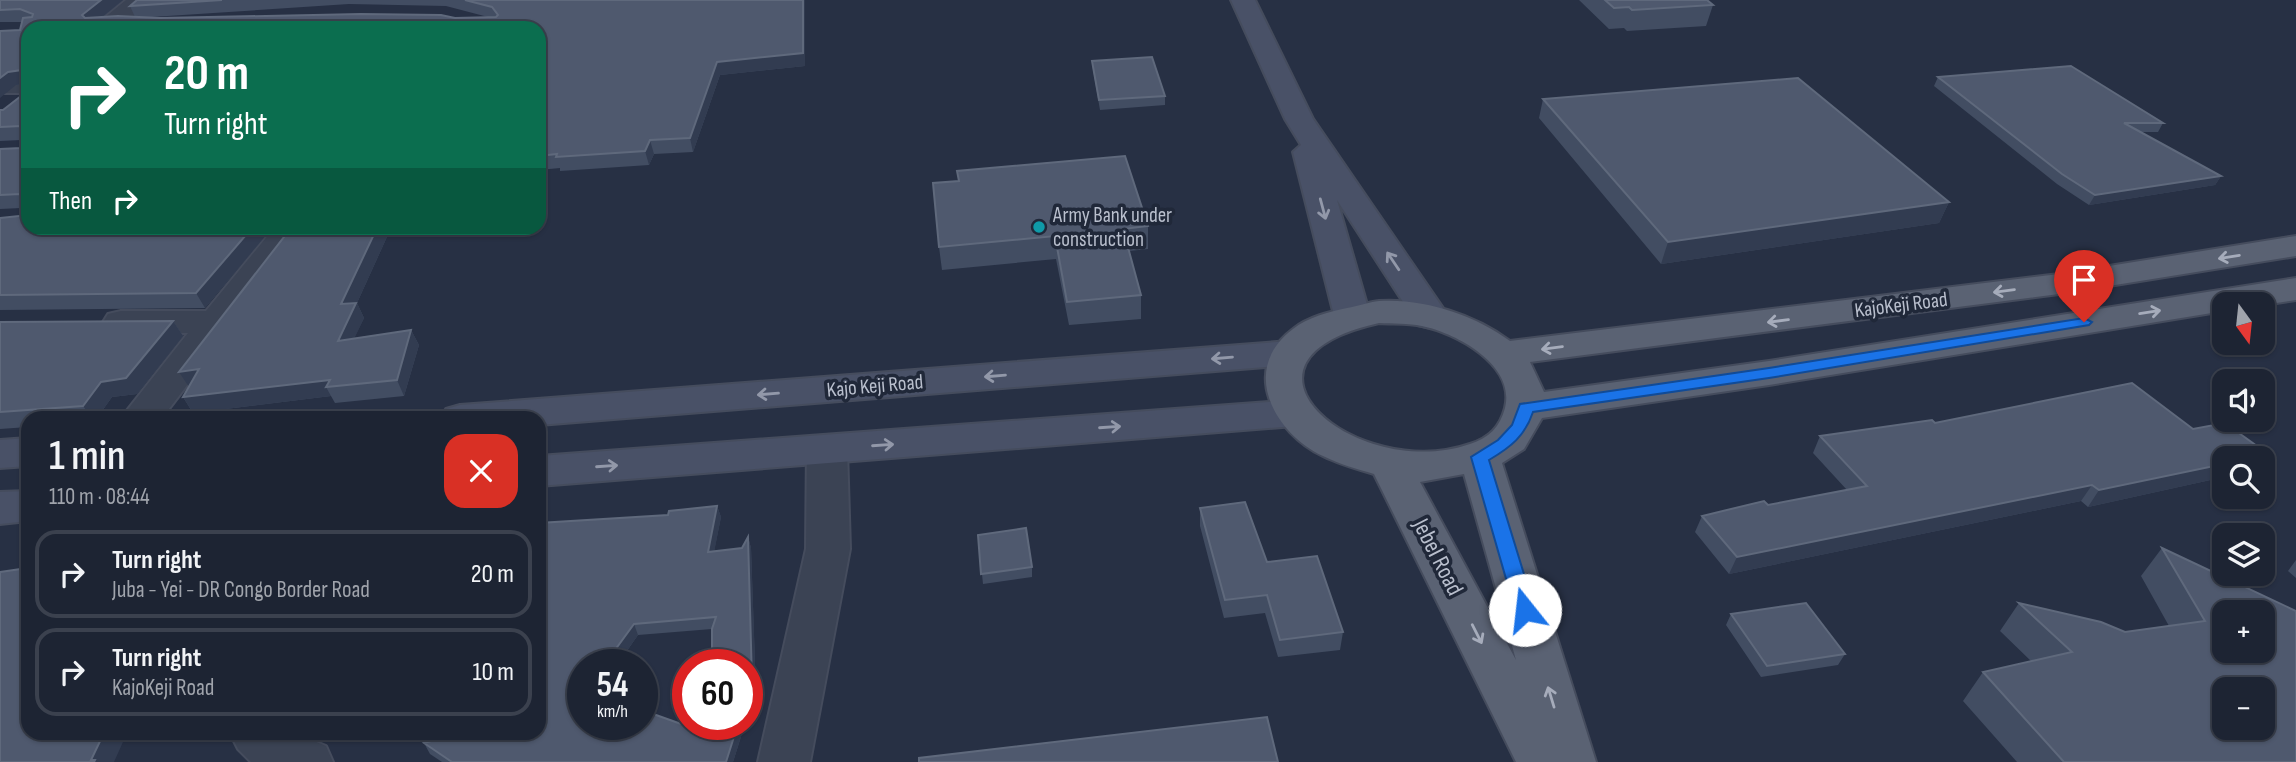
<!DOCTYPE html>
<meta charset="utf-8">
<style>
:root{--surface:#1d2433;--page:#2a303f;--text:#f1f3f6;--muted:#a0a4ac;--line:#3b414e}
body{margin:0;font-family:"Sofia Sans Condensed",sans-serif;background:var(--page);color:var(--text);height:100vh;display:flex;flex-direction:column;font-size:26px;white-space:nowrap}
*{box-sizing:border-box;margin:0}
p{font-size:23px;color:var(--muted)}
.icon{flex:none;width:38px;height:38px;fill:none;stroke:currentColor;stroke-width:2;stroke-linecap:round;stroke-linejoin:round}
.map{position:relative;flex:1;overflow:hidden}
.sheet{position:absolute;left:21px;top:411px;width:525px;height:329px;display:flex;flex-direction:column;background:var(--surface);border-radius:21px;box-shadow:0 2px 5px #0004,0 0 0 2px var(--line)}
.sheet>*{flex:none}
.banner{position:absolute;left:21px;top:21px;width:525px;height:214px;border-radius:21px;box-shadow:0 2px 5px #0004,0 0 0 2px var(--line);background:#0b6e4f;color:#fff;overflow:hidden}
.needle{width:46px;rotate:165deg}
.controls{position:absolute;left:2212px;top:292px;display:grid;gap:14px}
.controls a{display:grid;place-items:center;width:63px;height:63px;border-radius:14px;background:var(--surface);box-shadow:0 2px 5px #0004,0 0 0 2px var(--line);font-size:35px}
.speed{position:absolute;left:567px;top:649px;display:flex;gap:14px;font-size:35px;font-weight:700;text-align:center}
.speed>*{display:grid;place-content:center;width:91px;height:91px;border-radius:50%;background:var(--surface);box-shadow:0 2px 5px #0004,0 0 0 2px var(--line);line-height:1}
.speed small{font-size:18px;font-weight:400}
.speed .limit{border:10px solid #d22;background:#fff;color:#111}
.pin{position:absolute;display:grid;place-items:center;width:60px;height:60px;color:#fff;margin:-72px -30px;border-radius:50% 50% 50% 0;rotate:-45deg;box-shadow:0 0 7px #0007}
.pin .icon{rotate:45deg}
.me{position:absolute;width:77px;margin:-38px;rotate:344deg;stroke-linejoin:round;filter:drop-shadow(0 0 5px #0008)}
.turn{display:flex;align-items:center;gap:24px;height:147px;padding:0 28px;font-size:32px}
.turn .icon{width:91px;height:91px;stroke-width:2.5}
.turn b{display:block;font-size:49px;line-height:60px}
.then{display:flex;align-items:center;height:66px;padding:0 28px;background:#0003;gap:14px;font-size:26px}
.round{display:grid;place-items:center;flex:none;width:74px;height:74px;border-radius:21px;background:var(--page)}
.overview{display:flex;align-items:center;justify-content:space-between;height:119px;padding:0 28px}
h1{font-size:42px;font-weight:600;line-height:52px}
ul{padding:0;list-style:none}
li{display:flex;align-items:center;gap:21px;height:88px;margin:0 14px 10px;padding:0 14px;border:4px solid var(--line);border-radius:21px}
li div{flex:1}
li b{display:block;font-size:26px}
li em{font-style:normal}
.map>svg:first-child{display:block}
</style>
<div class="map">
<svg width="2296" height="762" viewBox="0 0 2296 762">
<rect width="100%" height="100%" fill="#273044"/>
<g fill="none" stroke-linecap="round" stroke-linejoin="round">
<g stroke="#454c5d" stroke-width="4">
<path id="street" d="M126,0H154L121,28H92Z
M0,77H28V93H0Z
M274,228H307L162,418H121L188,333H121L108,330L103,322L108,314L121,311H206Z
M827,435L841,439L847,449L850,549L810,762H758L806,549L807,449L813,439Z
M230,733H295L326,746L333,762H251L238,749Z"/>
</g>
<g stroke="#454c5d" stroke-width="4">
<path id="secondary" d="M1231,0H1255L1313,119L1449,317L1444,325L1431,328L1418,325L1337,200L1370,315L1365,323L1352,326L1339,323L1334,315L1293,152L1301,145L1285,119Z
M1290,341L1303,345L1309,353L1303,361L1290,365L539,425V418H440L446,409L460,405Z
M1295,400L1309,404L1315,413L1309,422L1295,426L539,486V456Z
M28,438V466L0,468V440Z
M28,491V521L0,524V492Z"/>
</g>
<g stroke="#454c5d" stroke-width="4">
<path id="primary" d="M2296,236V256L2059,294L1530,362L1544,392L1769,361L2296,278V300L2263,305L2224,304V311L1769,385L1542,418L1524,449L1502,463L1596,762H1516L1374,474C1357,469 1339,464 1323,456C1274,433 1239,369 1293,329C1308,317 1329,312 1347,308C1358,306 1369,302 1379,301C1424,298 1475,315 1510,341L2059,274ZM1379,323C1393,324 1408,323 1422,326C1456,333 1516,365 1505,408C1500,427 1489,438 1470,444C1358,483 1209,361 1379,323ZM1464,474L1516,660L1420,482Z"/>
</g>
<use href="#street" fill="#3b4354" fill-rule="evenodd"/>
<use href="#secondary" fill="#495167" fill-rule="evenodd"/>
<use href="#primary" fill="#5a6273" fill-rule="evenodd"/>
</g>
<path fill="#424d62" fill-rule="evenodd" d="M0,0H123L103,17H135L130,6L137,0H805V66L720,75L693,152L654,154L649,165L560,171V168L539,170V28H28V228H272L205,308L0,310V218L24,216L21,211V208L0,209V149L21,148V140L0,141V110H3L21,96V84L16,85L20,30L22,22H0ZM349,4L446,6L488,17H152Z
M1579,0H1707L1713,5L1706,26L1627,31L1624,28L1609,29Z
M1092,61L1165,96V105L1100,110L1093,70Z
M1938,77L2163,123L2158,132H2141L2221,176L2215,185L2089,205L2057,184L1934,86Z
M1543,99L1949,202L1939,223L1661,264L1539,118Z
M1148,226V249L1129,251L1141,295V319L1069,325L1056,259L942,270L939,247Z
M291,228H391L357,303L364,318L354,338L411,330L419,345L404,396L335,403L331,396L193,413L183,397Z
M0,321H173L183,336L137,394L112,397L97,418H28V427L0,429Z
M1935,423L2224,458V477L2088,507L2081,501L1729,574L1695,532L1702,516L1768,505L1847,490L1813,453L1820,436Z
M717,506L721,517L714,551L742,548L748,537L751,548L756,692L747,719V665H712V629L638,635L617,665H583V724H642V710L712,735V724H745L733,762H442L430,754L424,743L460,733H539V523L668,515L669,511Z
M1200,508L1267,562L1343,632L1340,650L1278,657L1265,613L1224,618L1200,526Z
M978,535L1032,567V577L983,584Z
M2162,548L2296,762H2017L1963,701L1983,672L2031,661L2000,631L2019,603L2125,632L2169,626L2141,576Z
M2296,560V578L2288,571Z
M1731,614L1845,654L1838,665L1761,677L1726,625Z"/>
<path fill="#323c51" d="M101,0H123L89,28L82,15Z
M803,0H805V66L720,75L693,152L690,138L717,62Z
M22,70L28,83L16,85L0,98V78L8,72Z
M650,140L654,154L649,165L645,151Z
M2221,176L2215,185L2089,205L2095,195Z
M1949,202L1939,223L1661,264L1668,242Z
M252,228H272L205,308L196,293Z
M377,228H391L357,303L364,318L346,356L338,341L341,304Z
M173,321L183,336L137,394L112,397L97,418H92L83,406L101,382Z
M411,330L419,345L404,396L397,380Z
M199,369L189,387L179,372Z
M330,380L326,387L331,396L193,413L183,397Z
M2268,454L2263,461V458H2248Z
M2224,464V477L2088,507L2099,490Z
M2092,485L2081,501L1729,574L1737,557Z
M717,506L721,517L712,563L708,552Z
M748,537L751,548L756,692L747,719Z
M634,624L638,635L617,665H604Z
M738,724H745L733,762H726Z
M104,733H127L114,762H93L91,760Z"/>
<path fill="#4f596e" stroke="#5f697c" stroke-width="2" fill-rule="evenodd" d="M0,0H101L82,15L85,18L118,16L160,18L361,14L441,15L455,18L496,17L498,15L492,7L465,0H803V53L717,62L690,138L650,140L645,151L556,157L557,154L539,156V28H28V212L21,211L20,194L0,195V149L21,148V126L0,127V110H3L21,96L22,70L8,72L0,78V31L20,30L23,18L32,17L33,14L20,9L0,10Z
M137,0H222L130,6Z
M1605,0H1707L1713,5L1632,10L1629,7L1614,8Z
M1152,57L1165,96L1099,100L1092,61Z
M2071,66L2163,123H2124L2221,176L2095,195L2062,174L1938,77Z
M1798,78L1949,202L1668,242L1543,99Z
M1125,156L1148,226L1123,229L1141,295L1067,302L1055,236L939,247L933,183L959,181L957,171Z
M28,215V228H252L196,293L0,295V218Z
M291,228H377L341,304L356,303L338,341L411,330L397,380L326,387L330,380L183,397L199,369L179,372Z
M173,321L126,378L101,382L83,406L0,412V322Z
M2132,383L2193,429L2225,423L2268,454L2248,458H2224V464L2099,490L2092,485L1737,557L1702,516L1764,501L1768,505L1867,486L1820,436L1932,420L1935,423Z
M1245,502L1267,562L1317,556L1343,632L1280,640L1267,595L1225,600L1200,508Z
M717,506L708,552L742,548L748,537L752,681L747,697V665H712V629L716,617L634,624L604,665H583V724H642V710L712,735V724H738L726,762H452L424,743L460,733H539V523L668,515L669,511Z
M1026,528L1032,567L981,574L978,535Z
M2162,548L2296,611V762H2064L1983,672L2072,652L2019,603L2101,622L2125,632L2205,621ZM2224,612H2263V651H2224ZM2224,690H2263V728H2224Z
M28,568V733H104L91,760H95L94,762H0V572Z
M1806,603L1845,654L1767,666L1731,614Z
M1267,717L1278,762H919V758Z"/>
<defs><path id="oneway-shaft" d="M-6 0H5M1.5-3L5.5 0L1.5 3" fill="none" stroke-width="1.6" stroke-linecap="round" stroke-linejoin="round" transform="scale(1.75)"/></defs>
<g stroke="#9298a9">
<use href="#oneway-shaft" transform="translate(1323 209) rotate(75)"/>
<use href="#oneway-shaft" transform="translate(1393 261) rotate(-124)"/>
<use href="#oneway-shaft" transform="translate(1222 358) rotate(175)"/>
<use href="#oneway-shaft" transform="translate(995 376) rotate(175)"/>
<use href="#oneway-shaft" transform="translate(768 394) rotate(175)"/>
<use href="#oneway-shaft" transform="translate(1110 427) rotate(-4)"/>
<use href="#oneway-shaft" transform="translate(883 445) rotate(-4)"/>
<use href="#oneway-shaft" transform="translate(607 466) rotate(-4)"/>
</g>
<g stroke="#a6acbb">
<use href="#oneway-shaft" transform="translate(2229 257) rotate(171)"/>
<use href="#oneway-shaft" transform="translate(2004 291) rotate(173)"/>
<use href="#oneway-shaft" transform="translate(2150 312) rotate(-9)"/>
<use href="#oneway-shaft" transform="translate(1778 321) rotate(173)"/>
<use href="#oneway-shaft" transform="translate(1552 348) rotate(173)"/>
<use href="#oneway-shaft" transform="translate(1477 634) rotate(63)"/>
<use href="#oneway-shaft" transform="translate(1551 697) rotate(-107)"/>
</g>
<path fill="#1a73e8" stroke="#114b97" stroke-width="2" d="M2084,318L2092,322L2089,325L1769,378L1533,412C1525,436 1511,447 1489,460L1535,610L1532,615L1525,617L1518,615L1515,610L1471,457L1498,440L1512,425L1520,404L1769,368Z"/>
<circle fill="#0f9aa8" stroke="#202839" stroke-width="2.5" cx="1039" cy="227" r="7"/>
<g text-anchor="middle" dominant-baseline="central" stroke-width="7" stroke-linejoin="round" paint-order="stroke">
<g font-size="21" fill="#b9bfcd" stroke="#202839" text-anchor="start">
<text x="1053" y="215">Army Bank under<tspan x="1053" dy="24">construction</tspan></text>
</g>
<g font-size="21" fill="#b9bfcd" stroke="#202839">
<text transform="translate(1901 305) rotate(-7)">KajoKeji Road</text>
<text transform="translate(875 386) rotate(-5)">Kajo Keji Road</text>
</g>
<g font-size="24" fill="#b9bfcd" stroke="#202839">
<text transform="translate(1438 557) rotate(63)">Jebel Road</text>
</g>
</g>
</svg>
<div class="controls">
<a><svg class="needle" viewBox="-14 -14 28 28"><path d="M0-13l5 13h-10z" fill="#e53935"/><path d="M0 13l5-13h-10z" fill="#a0a4ac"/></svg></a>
<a><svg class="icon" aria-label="sound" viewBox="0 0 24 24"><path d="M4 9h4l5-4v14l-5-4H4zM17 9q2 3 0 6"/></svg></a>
<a><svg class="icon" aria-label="search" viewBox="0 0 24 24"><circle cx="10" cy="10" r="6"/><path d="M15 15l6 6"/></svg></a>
<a><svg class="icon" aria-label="layers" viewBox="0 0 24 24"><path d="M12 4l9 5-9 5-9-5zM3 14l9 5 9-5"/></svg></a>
<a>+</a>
<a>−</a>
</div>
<div class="speed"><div>54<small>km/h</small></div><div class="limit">60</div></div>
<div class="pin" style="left:2084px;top:322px;background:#d93025"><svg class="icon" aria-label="arrive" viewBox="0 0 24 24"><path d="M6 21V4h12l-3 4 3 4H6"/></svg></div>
<svg class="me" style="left:1525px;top:610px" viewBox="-20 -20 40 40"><circle r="19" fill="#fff"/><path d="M0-13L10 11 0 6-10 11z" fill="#1a73e8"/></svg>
<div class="banner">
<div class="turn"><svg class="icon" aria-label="right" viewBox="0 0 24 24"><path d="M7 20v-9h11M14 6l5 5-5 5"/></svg><div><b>20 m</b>Turn right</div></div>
<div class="then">Then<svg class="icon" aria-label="right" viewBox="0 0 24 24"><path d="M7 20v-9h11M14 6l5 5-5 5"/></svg></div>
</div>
<section class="sheet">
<div class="overview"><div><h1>1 min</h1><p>110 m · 08:44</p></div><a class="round" style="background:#d93025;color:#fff"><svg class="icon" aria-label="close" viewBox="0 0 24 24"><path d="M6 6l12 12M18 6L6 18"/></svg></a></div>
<ul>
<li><svg class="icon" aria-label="right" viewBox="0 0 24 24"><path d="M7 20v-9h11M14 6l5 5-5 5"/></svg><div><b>Turn right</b><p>Juba - Yei - DR Congo Border Road</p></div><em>20 m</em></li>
<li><svg class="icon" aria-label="right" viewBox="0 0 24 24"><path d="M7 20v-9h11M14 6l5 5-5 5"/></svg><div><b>Turn right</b><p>KajoKeji Road</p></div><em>10 m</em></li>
</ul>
</section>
</div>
